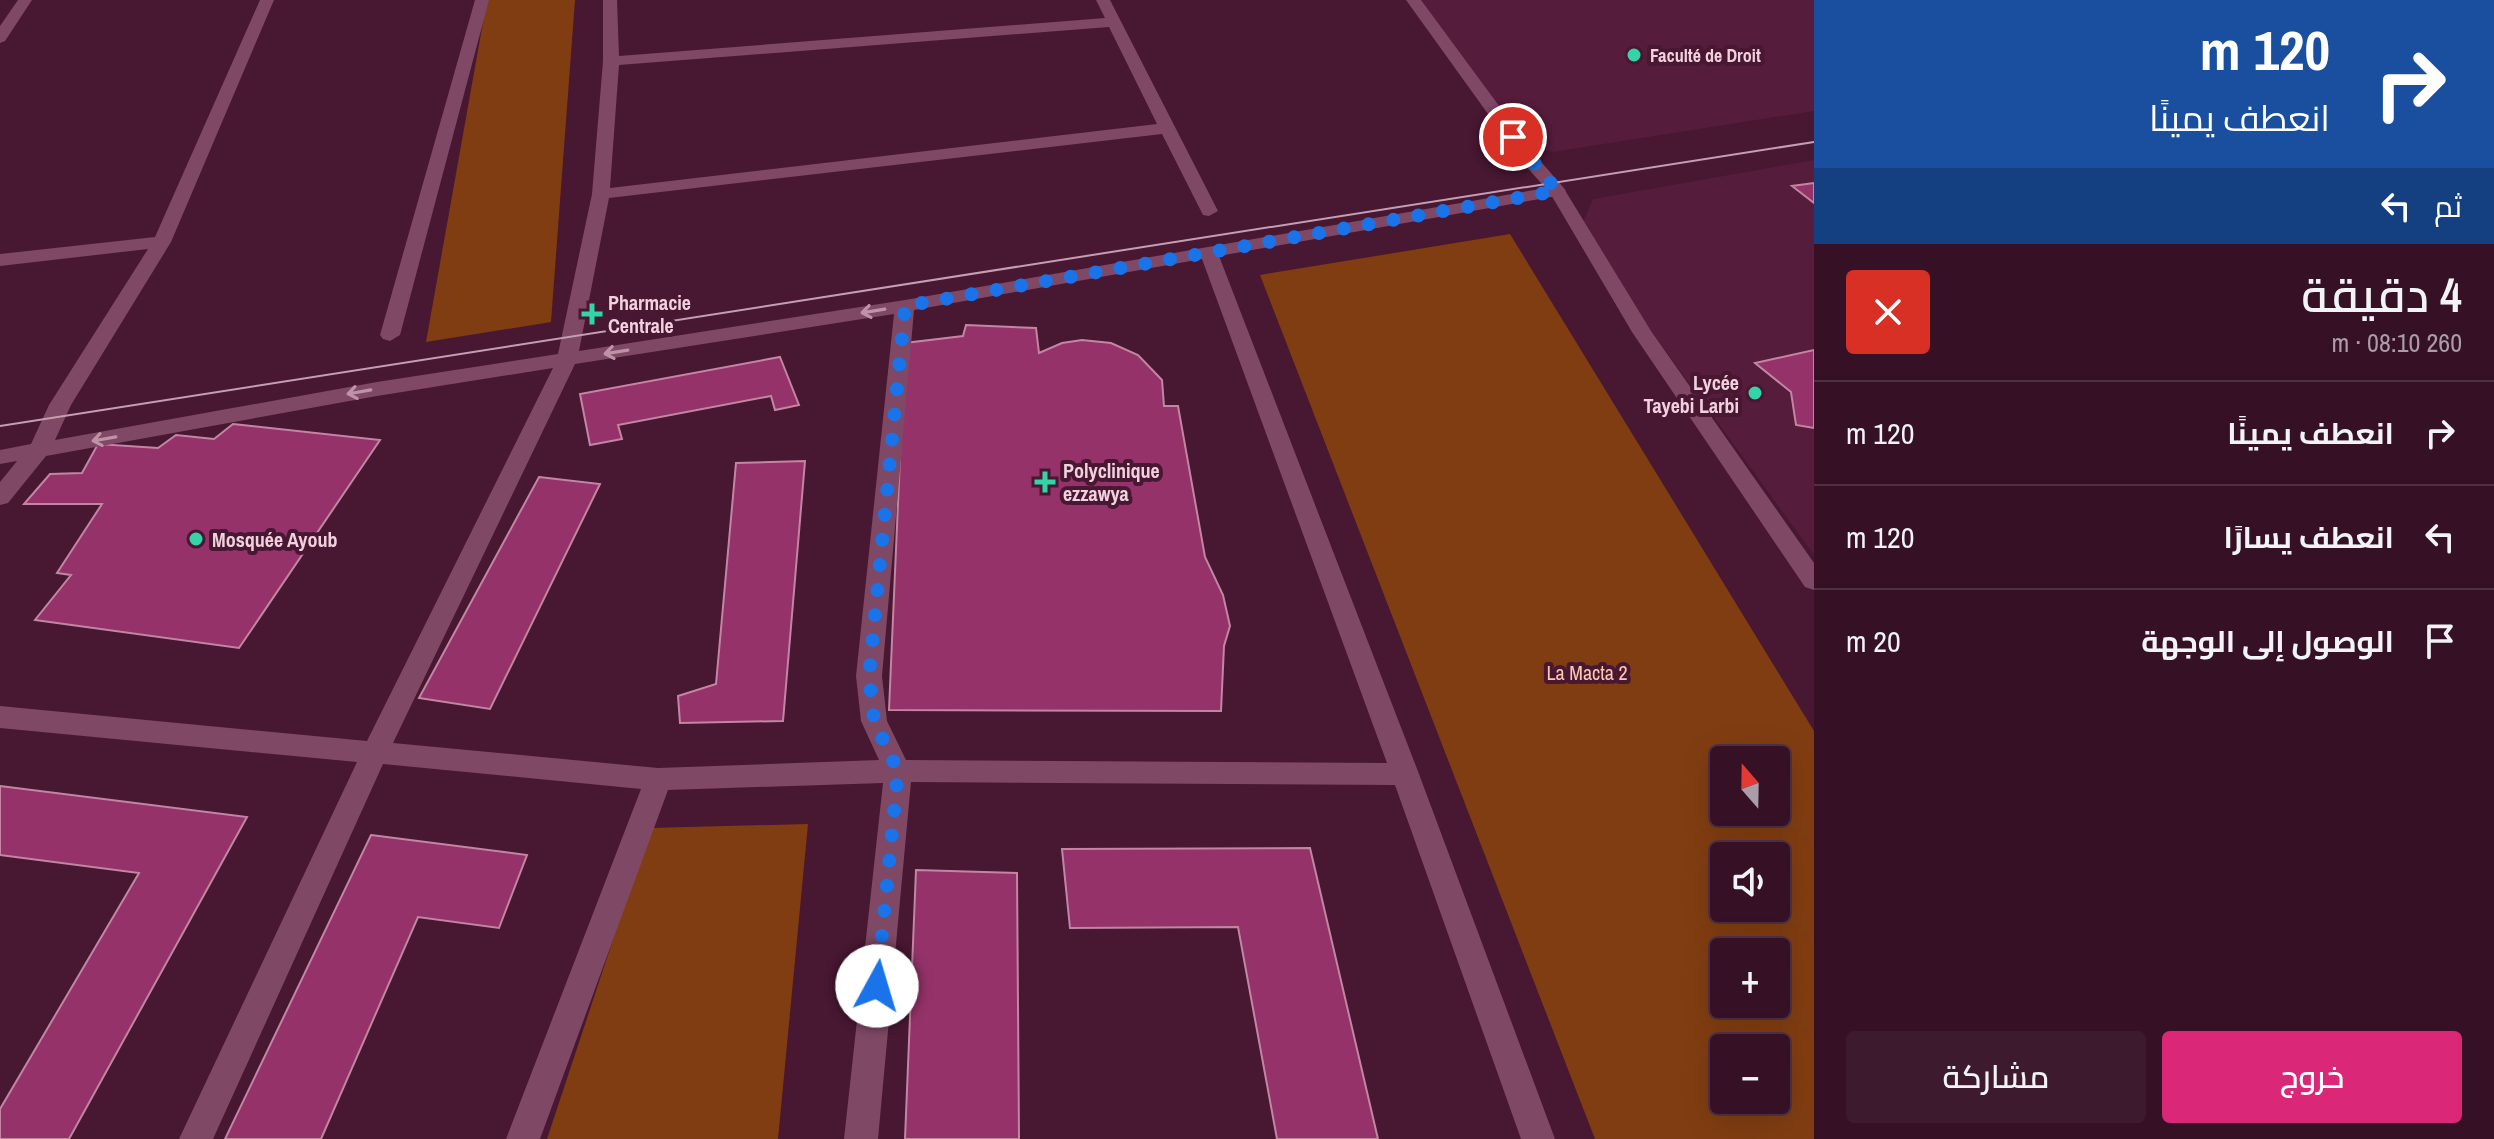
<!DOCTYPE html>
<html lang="ar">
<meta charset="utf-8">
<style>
:root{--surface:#361126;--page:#3d1a2e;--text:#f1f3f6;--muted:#aa9da7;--line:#503143;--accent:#db2777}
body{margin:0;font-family:"Archivo Narrow",Cairo,sans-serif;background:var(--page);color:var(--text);direction:rtl;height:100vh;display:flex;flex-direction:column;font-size:30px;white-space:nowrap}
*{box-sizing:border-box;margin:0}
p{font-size:26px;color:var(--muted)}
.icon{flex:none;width:44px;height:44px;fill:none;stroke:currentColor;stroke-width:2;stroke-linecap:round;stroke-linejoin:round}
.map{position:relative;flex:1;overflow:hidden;direction:ltr}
.drawer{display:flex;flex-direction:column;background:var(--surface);width:680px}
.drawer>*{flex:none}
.guide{background:#1a4fa0;color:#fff;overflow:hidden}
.needle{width:52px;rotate:340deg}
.tools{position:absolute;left:1710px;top:746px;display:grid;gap:16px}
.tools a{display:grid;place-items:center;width:80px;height:80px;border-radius:8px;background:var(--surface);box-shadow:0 8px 32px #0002,0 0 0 2px var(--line);font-size:40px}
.pin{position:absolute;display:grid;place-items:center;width:68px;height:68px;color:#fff;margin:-34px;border:4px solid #fff;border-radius:50%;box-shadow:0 2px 8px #0007}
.me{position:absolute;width:88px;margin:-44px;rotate:6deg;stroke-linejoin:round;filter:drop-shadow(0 0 6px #0008)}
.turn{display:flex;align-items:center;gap:28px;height:168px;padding:0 32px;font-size:36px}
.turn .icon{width:104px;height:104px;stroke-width:2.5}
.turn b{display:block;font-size:56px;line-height:68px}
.then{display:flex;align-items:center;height:76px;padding:0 32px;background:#0003;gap:16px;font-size:30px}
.round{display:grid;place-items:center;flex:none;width:84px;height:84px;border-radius:8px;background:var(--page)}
.headline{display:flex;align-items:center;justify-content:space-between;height:136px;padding:0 32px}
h1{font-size:48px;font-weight:600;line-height:60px}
.action{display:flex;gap:16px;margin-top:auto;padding:16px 32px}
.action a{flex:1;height:92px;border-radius:8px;background:var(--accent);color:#fff;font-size:32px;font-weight:600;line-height:92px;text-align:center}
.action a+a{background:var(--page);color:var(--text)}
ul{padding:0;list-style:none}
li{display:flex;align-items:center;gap:24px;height:104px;padding:0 32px;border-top:2px solid var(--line)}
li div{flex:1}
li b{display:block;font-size:30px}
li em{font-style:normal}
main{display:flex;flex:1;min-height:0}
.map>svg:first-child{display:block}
</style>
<main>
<section class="drawer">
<div class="guide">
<div class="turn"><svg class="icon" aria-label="right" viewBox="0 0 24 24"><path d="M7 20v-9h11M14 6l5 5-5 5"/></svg><div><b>120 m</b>انعطف يمينًا</div></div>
<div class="then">ثم<svg class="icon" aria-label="left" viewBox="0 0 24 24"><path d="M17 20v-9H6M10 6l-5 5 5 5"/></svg></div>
</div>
<div class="headline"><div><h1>4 دقيقة</h1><p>260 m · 08:10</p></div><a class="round" style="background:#d93025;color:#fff"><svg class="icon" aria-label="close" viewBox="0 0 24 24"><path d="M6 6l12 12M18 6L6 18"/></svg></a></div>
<ul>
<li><svg class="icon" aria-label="right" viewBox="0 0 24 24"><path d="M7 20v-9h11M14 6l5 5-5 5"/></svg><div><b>انعطف يمينًا</b></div><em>120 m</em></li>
<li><svg class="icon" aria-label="left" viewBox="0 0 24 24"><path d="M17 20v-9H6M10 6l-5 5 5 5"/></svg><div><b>انعطف يسارًا</b></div><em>120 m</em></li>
<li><svg class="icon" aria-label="arrive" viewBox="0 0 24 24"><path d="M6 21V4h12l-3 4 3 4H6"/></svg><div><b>الوصول إلى الوجهة</b></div><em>20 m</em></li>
</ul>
<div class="action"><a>خروج</a><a>مشاركة</a></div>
</section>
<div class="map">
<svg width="1814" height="1139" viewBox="0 0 1814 1139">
<rect width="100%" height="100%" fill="#481732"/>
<path fill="#551c3b" d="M1415,0H1814V111L1553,152L1516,140Z
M1814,160V555L1579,232L1593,199Z"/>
<path fill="#803d11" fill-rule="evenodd" d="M487,0H575L551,322L426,342Z
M1510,234L1814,731V1139H1595L1260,275ZM1776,760V812H1724V760ZM1776,856V908H1724V856ZM1724,952H1776V1004H1724ZM1724,1048H1776V1100H1724Z
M808,824L778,1139H547L650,828Z"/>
<path fill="#943269" stroke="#c286a2" stroke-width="2" d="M1814,183V203L1792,186Z
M966,325L1036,328L1039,353L1062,343L1082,340L1111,343L1138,355L1162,380L1164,406H1178L1205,557L1223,595L1230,626L1224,646L1221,711L889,710L905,343L963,336Z
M1814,350V428L1796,425L1791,392L1755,363Z
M780,357L799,405L775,410L771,396L618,425L622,439L590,445L580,394Z
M233,424L380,440L239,648L35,620L71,575L57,573L102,504H24L50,474L82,473L98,444L158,448L176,435L214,439Z
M805,461L783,721L680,723L678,696L716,684L736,463Z
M539,477L600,484L490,709L419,698Z
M0,786L247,817L69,1139H0V1109L139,873L0,855Z
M371,835L527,855L499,928L418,917L321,1139H225Z
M1310,848L1378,1139H1277L1238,927L1070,928L1062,849Z
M916,870L1017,873L1019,1139H905Z"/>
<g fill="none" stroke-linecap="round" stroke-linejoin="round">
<path fill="#7f4864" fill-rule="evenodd" d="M18,0H32L5,41L0,43V26Z
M260,0H274L171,242L71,405L55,440L377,382L558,354L592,194L603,61V0H617L619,56L1105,18L1096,0H1110L1218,211L1209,216L1203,215L1162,134L609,198L579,351L905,300L1557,186L1563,187L1566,191L1557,196L1219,256L1419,774L1555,1139H1521L1395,785L911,782L878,1139H844L883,783L668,790L540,1139H506L641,789L383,764L213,1139H179L357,762L0,728V706L367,741L553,368L377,396L46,456L8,503L0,505V482L17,461L0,464V450L31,444L49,405L148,249L0,266V254L155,237ZM1109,27L1157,124L610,188L619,65ZM1202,259L1387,763L906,760L887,721L882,676L914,310ZM894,314L856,676L861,721L879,760L658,768L393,743L575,364Z
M475,0H489L400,335L390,341L383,339L380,335Z"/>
<path fill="#7f4864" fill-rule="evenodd" d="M1406,0H1421L1536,156L1563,187L1651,331L1814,563V590L1805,587L1632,332L1550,193L1524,164Z"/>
<path stroke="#c49fb1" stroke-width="2" d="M0,426L1814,142"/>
</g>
<defs><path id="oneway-shaft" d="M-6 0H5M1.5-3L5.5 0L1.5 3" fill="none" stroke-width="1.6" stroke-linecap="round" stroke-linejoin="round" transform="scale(2)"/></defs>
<g stroke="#be93a8">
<use href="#oneway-shaft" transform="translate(873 311) rotate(171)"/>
<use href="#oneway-shaft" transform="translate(616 352) rotate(171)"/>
<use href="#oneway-shaft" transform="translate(359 392) rotate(170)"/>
<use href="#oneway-shaft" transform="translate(104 439) rotate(170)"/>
</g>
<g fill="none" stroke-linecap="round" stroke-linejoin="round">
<path stroke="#1a73e8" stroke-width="14" stroke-dasharray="0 25.2" d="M877,986L898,771L874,721L869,676L905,306L1557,191L1513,137"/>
</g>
<g fill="#33d4a8" stroke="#481732" stroke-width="3">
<circle cx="1634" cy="55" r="8"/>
<path d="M588 302h8v8h8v8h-8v8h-8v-8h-8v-8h8z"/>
<circle cx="1755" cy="393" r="8"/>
<path d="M1041 470h8v8h8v8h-8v8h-8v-8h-8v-8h8z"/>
<circle cx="196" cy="539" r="8"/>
</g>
<g text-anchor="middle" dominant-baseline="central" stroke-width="8" stroke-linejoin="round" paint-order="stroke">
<g font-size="18" font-weight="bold" fill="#f2d1df" stroke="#481732" text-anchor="start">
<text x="1650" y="55">Faculté de Droit</text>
</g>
<g font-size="20" font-weight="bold" fill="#f2d1df" stroke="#481732" text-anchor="start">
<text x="608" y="302">Pharmacie<tspan x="608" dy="23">Centrale</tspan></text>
<text x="1739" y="382" text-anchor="end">Lycée<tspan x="1739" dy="23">Tayebi Larbi</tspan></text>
<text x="1063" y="470">Polyclinique<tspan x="1063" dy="23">ezzawya</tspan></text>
<text x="212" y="539">Mosquée Ayoub</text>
</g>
<g font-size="20" fill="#fcc9ad" stroke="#481732">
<text x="1587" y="672">La Macta 2</text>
</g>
</g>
</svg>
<div class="tools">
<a><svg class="needle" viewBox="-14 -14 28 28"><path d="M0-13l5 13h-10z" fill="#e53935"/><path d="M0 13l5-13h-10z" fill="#aa9da7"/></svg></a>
<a><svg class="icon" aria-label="sound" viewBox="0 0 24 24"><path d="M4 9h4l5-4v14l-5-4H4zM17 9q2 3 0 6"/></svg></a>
<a>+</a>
<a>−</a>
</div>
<div class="pin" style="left:1513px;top:137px;background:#d93025"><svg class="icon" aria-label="arrive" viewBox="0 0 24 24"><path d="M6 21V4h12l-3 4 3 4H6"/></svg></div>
<svg class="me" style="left:877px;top:986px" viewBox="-20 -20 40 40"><circle r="19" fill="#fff"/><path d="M0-13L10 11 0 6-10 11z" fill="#1a73e8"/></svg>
</div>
</main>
